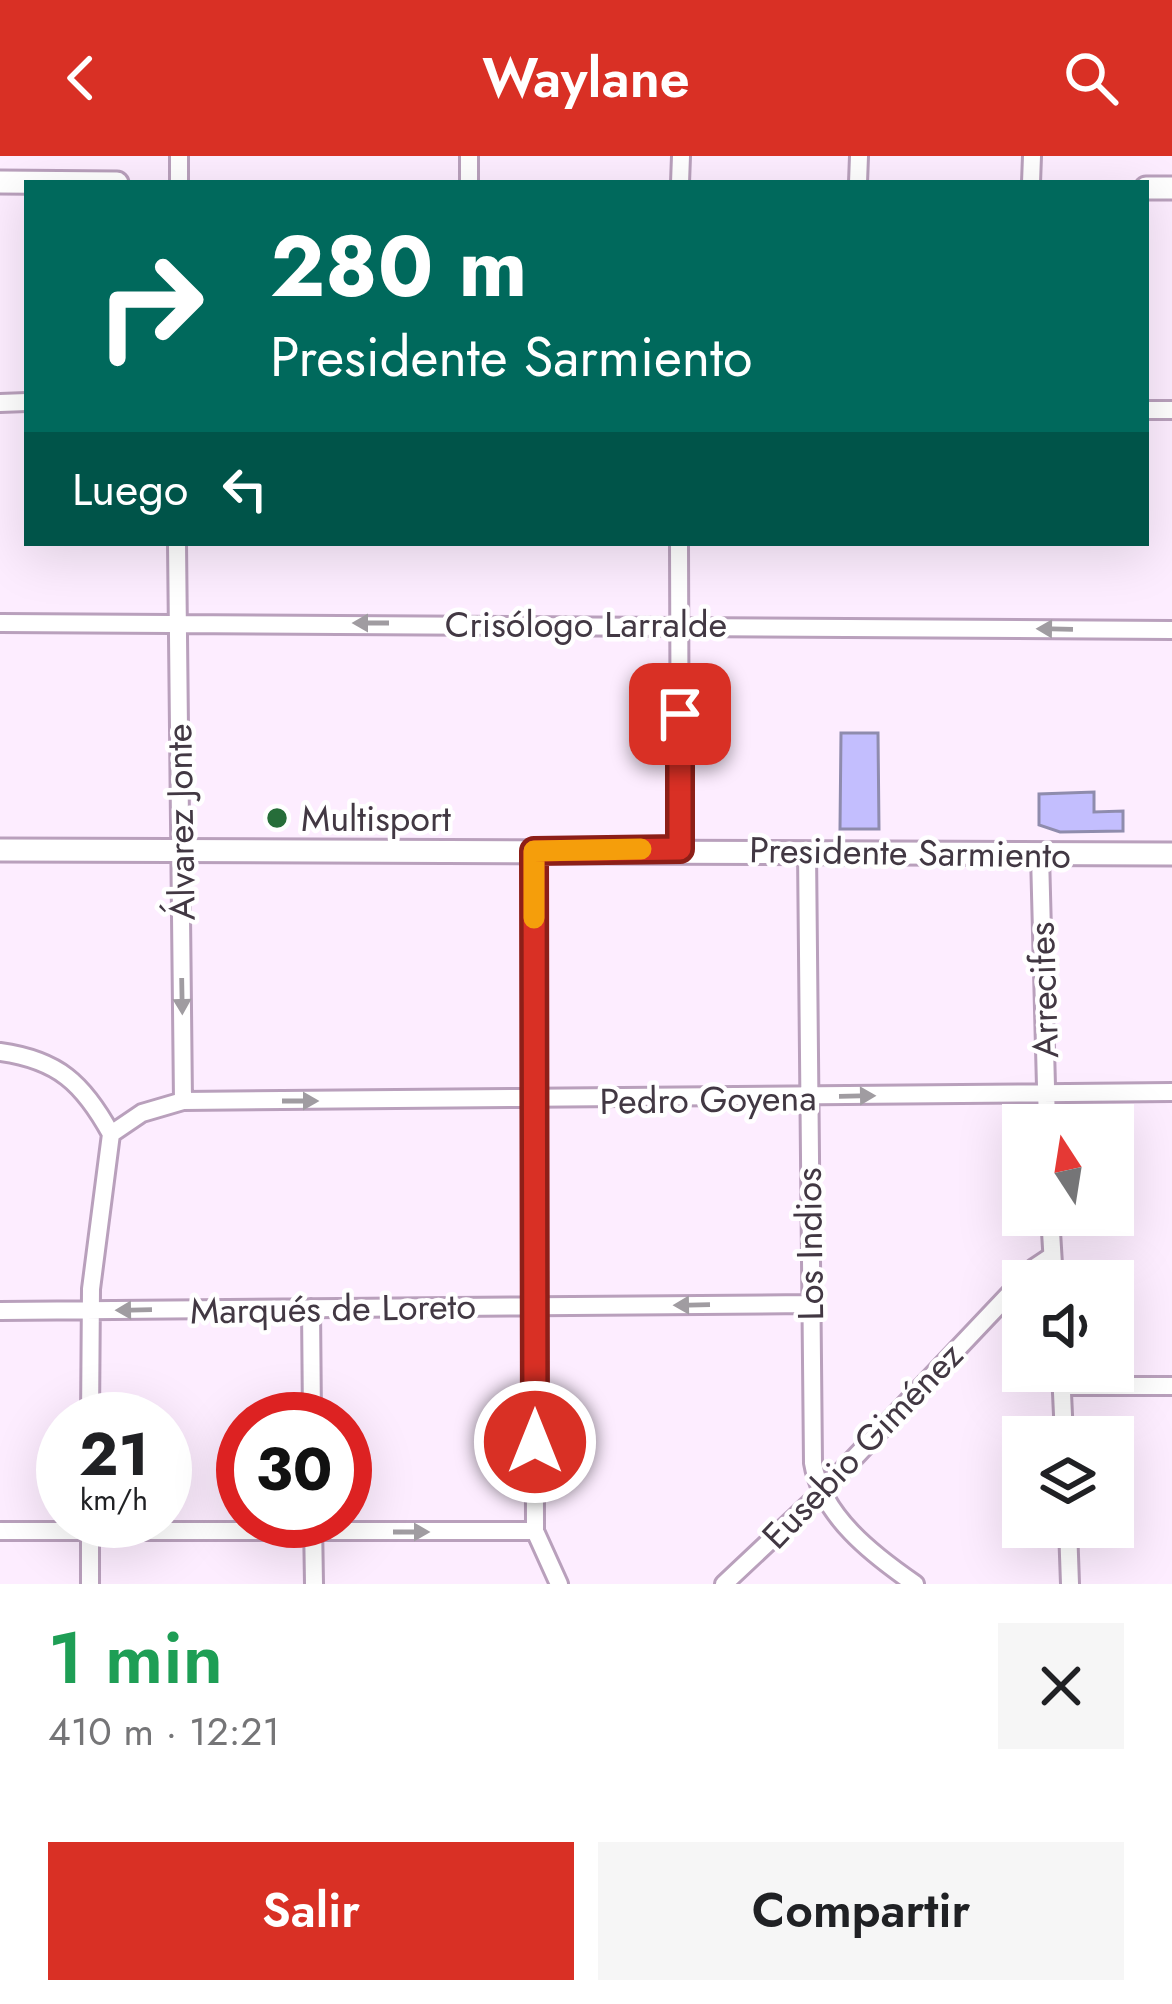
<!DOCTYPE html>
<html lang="es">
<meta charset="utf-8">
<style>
:root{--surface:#fff;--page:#f6f6f6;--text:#202124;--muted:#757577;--accent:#d93025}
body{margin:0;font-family:Jost,sans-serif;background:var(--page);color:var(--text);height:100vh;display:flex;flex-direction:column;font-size:45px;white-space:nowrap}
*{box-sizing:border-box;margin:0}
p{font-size:39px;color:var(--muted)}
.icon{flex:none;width:66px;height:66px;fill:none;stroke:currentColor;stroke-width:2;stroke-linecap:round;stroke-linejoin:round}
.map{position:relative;height:1428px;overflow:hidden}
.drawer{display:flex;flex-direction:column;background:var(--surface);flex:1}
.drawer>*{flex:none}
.top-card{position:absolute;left:24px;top:24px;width:1125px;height:366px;border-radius:0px;box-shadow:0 12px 48px #0002;background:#00695c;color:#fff;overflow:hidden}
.needle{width:78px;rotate:348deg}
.buttons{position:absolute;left:1002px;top:948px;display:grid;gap:24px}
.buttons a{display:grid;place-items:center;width:132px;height:132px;border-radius:0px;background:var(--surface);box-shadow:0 12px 48px #0002;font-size:60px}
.speed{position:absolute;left:36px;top:1236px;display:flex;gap:24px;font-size:60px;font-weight:700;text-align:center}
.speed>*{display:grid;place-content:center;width:156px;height:156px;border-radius:50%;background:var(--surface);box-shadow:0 12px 48px #0002;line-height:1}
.speed small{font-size:30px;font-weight:400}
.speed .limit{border:18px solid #d22;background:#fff;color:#111}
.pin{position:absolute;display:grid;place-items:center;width:102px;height:102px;color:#fff;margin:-51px;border-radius:24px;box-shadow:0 6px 18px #0006}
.me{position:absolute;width:132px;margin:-66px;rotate:0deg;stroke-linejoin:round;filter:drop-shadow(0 0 9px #0008)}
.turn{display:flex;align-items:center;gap:42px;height:252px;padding:0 48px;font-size:54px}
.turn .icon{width:156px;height:156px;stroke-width:2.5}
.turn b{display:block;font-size:84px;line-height:102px}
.then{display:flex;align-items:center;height:114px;padding:0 48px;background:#0003;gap:24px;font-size:45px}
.round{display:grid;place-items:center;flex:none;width:126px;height:126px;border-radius:0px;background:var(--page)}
.head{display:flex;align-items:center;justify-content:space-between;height:204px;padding:0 48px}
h1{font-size:72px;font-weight:600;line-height:90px;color:#1e9e55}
.primary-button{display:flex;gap:24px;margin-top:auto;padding:24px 48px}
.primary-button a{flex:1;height:138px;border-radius:0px;background:var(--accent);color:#fff;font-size:48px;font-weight:600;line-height:138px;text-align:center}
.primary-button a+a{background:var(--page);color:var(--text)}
header{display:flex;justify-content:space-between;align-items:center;height:156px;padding:0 48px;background:var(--accent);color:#fff;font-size:54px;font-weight:600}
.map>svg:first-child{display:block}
</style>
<header><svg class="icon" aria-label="back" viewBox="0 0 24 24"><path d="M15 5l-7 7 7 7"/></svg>Waylane<svg class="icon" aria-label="search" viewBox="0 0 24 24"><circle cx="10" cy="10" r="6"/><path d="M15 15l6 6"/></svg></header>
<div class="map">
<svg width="1172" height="1428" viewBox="0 0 1172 1428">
<rect width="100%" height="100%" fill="#fdedff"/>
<path fill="#c3befe" stroke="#8f8cad" stroke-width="3" d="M841,577H878L879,673H840Z
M1094,636V656L1123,655V675L1060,676L1039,669V638Z"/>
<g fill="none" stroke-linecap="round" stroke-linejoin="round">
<g stroke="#b9a0bc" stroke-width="22">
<path id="street" d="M179,27V0
M469,27V0
M680,27L681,0
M858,27L859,0
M1031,27L1032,0
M0,247L27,246
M1146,254H1172
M177,387L183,945
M679,387L680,693
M0,467L1172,474
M534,695L535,1375L559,1428
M807,695L813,1307C822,1360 873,1399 915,1428
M1040,699L1047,969
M0,896C58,904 83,927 111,978
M111,978L142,957L183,945L1172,936
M1050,1059L1054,1125
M311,1152L312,1263
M0,1155L809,1148
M1061,1215L1064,1281
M1062,1230H1172
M90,1263L91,1133L111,978
M313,1365L314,1428
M1068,1371L1070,1428
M0,1375H535
M90,1428V1366
M724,1428L822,1336L1034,1112L1052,1100"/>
</g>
<g stroke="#b9a0bc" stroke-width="27">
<path id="secondary" d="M0,26L117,27
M1146,32H1172
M0,694L1172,698"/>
</g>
<use href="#street" stroke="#fff" stroke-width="16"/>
<use href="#secondary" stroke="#fff" stroke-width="21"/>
</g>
<defs><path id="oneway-solid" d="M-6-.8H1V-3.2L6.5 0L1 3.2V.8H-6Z" transform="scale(3)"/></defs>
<g fill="#a09ca1">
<use href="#oneway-solid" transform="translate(371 467) rotate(-180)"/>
<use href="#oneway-solid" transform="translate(1055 473) rotate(-179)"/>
<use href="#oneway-solid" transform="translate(182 840) rotate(89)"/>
<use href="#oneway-solid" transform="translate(857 940) rotate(-1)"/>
<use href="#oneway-solid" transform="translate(300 945)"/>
<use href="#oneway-solid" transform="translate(692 1149) rotate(179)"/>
<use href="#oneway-solid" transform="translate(134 1154) rotate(179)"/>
<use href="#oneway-solid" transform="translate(411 1376)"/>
</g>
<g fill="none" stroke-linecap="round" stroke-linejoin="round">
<g stroke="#8d1f18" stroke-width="30">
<path id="route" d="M535,1286L534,695L680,693V558"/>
</g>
<use href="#route" stroke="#d93025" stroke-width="21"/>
<path stroke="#f59e0b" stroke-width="21" d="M534,762V695L641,693"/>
</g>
<circle fill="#266d39" stroke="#fff" stroke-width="4.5" cx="277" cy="662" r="12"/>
<g text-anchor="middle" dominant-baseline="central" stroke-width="9" stroke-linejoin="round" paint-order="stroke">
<g font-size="36" fill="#423843" stroke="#fff">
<text x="586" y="468">Crisólogo Larralde</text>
<text transform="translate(180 666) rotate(-91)">Álvarez Jonte</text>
<text transform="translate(910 696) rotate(1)">Presidente Sarmiento</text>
<text transform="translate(1043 834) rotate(-92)">Arrecifes</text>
<text transform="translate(708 943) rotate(-1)">Pedro Goyena</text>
<text transform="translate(809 1088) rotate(-91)">Los Indios</text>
<text transform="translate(333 1152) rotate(-1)">Marqués de Loreto</text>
<text transform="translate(862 1289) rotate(-46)">Eusebio Giménez</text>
</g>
<g font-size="36" fill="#423843" stroke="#fff" text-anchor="start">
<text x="301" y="662">Multisport</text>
</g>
</g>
</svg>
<div class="buttons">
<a><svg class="needle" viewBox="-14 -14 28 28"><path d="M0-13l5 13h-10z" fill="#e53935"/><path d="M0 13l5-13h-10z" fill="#757577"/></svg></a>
<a><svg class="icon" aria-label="sound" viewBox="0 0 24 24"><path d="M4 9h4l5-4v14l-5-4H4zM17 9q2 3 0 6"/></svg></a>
<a><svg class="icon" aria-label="layers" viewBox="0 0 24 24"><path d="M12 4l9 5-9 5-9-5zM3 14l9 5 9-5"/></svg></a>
</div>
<div class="speed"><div>21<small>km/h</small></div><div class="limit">30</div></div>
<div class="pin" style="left:680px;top:558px;background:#d93025"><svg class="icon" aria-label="arrive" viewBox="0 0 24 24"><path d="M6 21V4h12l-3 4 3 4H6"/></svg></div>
<svg class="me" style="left:535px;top:1286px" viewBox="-20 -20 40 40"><circle r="17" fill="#d93025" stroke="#fff" stroke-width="3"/><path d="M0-11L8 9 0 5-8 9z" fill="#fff"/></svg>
<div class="top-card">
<div class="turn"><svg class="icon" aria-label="right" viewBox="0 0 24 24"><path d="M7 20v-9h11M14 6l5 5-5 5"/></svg><div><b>280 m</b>Presidente Sarmiento</div></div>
<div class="then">Luego<svg class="icon" aria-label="left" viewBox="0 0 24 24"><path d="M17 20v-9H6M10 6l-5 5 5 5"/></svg></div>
</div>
</div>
<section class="drawer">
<div class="head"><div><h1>1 min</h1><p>410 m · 12:21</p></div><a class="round"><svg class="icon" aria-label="close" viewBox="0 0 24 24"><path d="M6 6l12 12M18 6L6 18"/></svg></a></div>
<div class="primary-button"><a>Salir</a><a>Compartir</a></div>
</section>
